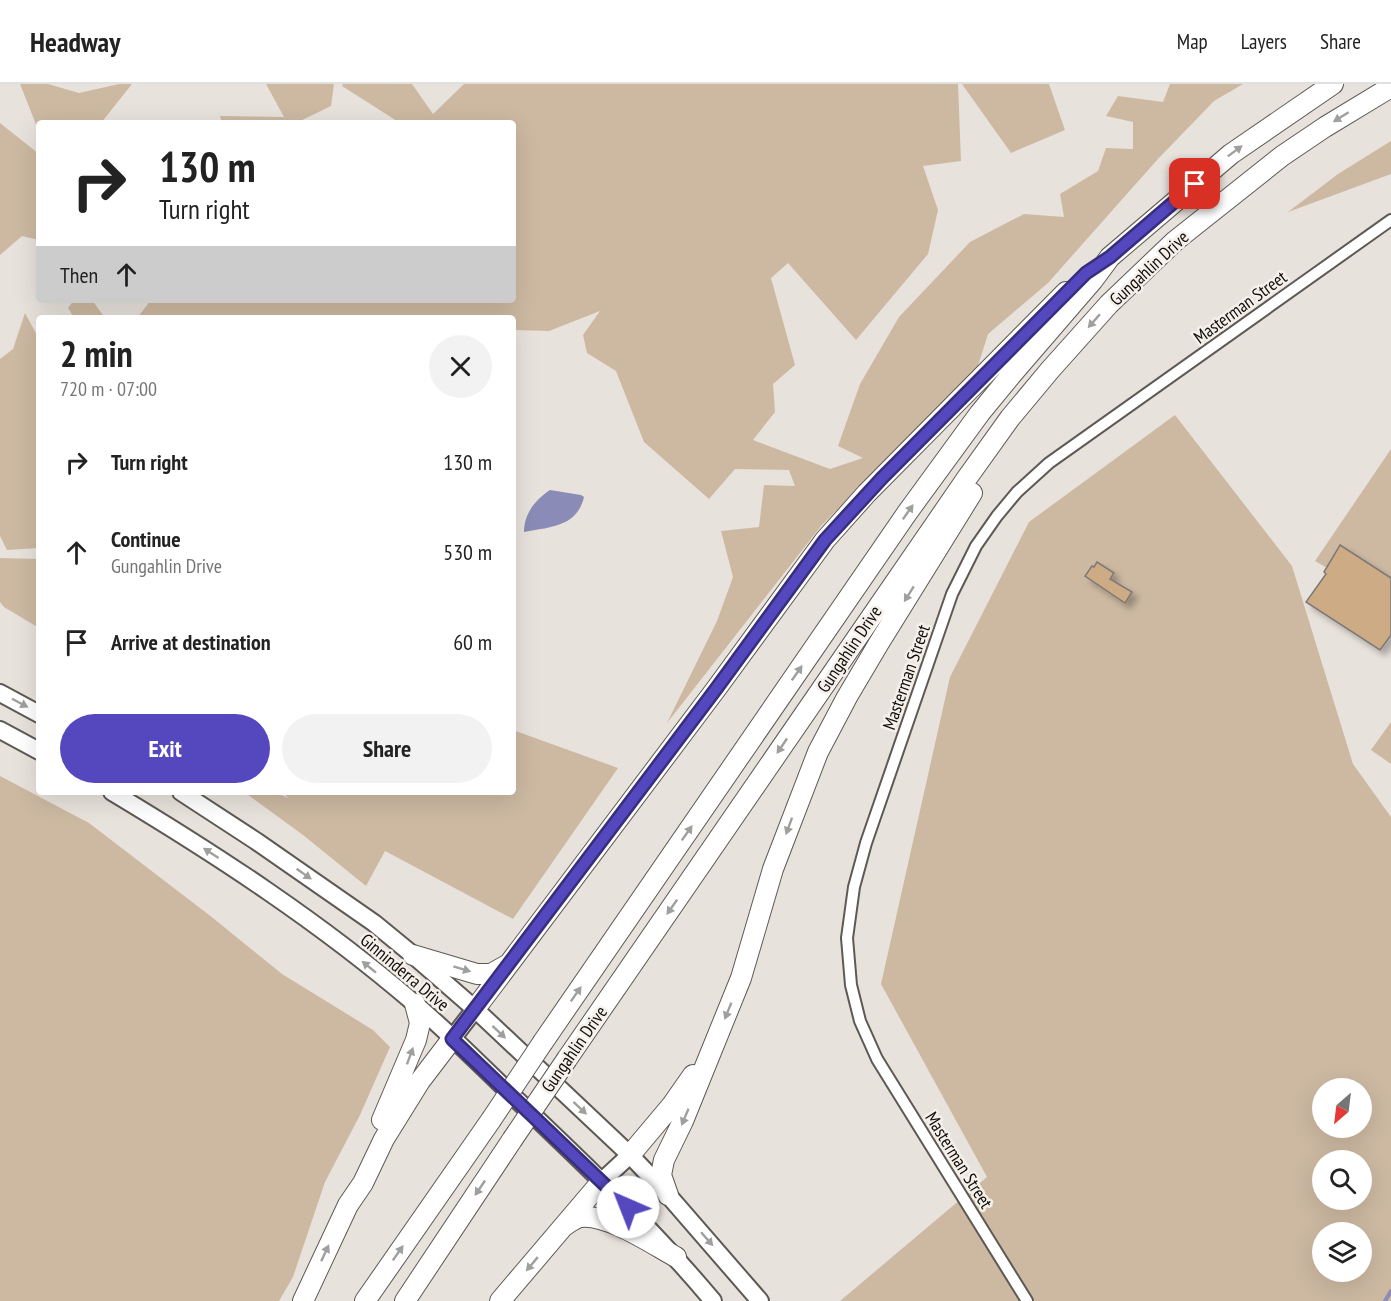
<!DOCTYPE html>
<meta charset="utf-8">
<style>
:root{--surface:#fff;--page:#f2f2f2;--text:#222;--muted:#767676;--line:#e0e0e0;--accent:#5547be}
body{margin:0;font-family:"PT Sans Narrow",sans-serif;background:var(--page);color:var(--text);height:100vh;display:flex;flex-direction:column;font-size:22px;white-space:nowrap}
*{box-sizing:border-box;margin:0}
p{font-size:20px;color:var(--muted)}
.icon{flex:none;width:33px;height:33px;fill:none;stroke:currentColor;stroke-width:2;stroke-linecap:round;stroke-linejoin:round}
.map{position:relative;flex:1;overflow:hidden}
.panel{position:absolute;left:36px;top:231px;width:480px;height:480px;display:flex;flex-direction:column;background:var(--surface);border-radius:6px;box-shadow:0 6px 24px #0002}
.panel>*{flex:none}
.hud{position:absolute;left:36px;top:36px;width:480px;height:183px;border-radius:6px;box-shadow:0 6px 24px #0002;background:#fff;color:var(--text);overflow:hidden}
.needle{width:39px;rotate:208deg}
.fabs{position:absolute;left:1312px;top:994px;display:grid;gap:12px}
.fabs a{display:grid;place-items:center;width:60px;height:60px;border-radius:50%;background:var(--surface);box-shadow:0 6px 24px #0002;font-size:30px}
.pin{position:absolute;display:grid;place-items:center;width:51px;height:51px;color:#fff;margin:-26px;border-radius:12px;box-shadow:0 3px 9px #0006}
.me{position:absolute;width:66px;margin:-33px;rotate:316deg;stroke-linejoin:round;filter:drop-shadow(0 0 4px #0008)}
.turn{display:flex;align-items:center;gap:21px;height:126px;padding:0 24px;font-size:27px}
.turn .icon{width:78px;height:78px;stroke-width:2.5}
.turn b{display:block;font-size:42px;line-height:51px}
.then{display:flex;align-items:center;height:57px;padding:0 24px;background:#0003;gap:12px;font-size:22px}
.round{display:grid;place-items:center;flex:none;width:63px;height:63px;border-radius:32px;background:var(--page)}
.overview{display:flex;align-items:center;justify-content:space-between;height:102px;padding:0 24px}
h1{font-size:36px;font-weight:700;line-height:45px}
.button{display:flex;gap:12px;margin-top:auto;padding:12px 24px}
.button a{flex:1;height:69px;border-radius:36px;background:var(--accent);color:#fff;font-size:24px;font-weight:700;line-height:69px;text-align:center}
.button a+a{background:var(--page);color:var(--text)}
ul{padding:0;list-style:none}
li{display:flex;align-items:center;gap:18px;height:90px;padding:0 24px}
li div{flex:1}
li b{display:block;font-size:22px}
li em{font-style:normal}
header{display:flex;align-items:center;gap:36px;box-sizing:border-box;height:84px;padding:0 30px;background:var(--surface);border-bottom:2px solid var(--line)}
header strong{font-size:28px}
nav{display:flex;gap:33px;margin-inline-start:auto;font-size:21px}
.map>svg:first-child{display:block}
</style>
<header>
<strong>Headway</strong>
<nav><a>Map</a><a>Layers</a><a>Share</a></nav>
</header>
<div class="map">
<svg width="1391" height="1217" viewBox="0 0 1391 1217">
<defs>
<filter id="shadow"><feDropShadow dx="5.5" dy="5.5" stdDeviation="3" flood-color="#0004"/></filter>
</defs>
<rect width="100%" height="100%" fill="#e8e2dc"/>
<path fill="#cdb9a2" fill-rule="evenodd" d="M20,0H48L79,9L119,0H132L101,39H39V48Z
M266,0H334L331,22L296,39H222L220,32L284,33Z
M343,0H412L433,30L464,0H958L961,77L923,82L938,126L928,170L856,256L788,179L771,194L795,281L773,300L775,328L753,356L830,385L863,374L838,362L860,300L899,233L970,158L1024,130L1064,133L1060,110L1098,87L1106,64L1133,65V38L1106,32L1118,12L1163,18L1170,0H1243L1214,17L1157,76L1048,199L988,250L978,282L821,442L667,639L717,537L733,493L721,447L759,443L764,401L795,402L789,386L735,385L709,415L644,358L616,287L587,269L583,251L600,227L549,247L513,246V234H137L151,216H513V39H400L342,2Z
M962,0H1049L1065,46L1011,69Z
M0,39L39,70V156L22,152L0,171Z
M1391,57V90L1288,128L1338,90Z
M74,216H92L105,234H74L68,224Z
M25,229L39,255V464L7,466L0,452V275L13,265Z
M1175,331L1292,482L1353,680L1391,733V1217H840L987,1093L881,900L950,593L1029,438ZM1323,1005H1362V1044H1323ZM1323,1077H1362V1116H1323ZM1323,1149H1362V1188H1323Z
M1391,365V551L1380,566L1306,518L1326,490L1324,488L1327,484L1315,477Z
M0,474L39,475V544L4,523L0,518Z
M1391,638V680L1371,666Z
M513,646L618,684L513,835L385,767L366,802L303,751L244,708H275L288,714L283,708H513Z
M0,692L89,739L213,834L282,890L373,946L390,963L360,1031L325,1098L293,1193L279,1217H0Z"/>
<path fill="#8a8cb7" d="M550,406L581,411L584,413C577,443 550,443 524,448C524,430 535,416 550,406Z"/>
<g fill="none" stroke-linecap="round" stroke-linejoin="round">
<path stroke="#8a8cb7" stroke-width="4" d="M1385,1217L1391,1207"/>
</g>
<path fill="#cdac85" stroke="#7e7974" stroke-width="1.5" filter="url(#shadow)" d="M1340,461L1391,494V551L1380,566L1306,518L1326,490L1324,488Z
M1097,478L1114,489L1110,495L1132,508L1125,519L1085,492L1092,482L1094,483Z"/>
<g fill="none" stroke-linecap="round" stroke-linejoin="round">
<g stroke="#5e5954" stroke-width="14">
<path id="minor" d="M1027,1217L877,975L860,937L851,901L847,854L854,803L866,759L952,510L976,462L997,432L1017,408L1049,379L1391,136"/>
</g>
<g stroke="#5e5954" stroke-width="20">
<path id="primary" d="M0,609L39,630
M0,646L39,667
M112,708C217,771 321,839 414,919C455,954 493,994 533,1031C596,1091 657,1150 713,1217
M181,708L256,757L374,839L413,871L475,925L630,1071L668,1111L760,1217
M452,955L475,925
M602,1097L630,1071"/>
</g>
<g stroke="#5e5954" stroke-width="22">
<path id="motorway" d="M413,871L477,890H491L507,881
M475,925L716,605L825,456L867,409L1066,208
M543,958L907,429L980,329L1012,290L1093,196L1110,173L1231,70L1333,0
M567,975L967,394L1010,334L1050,286L1109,220L1175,157L1282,72L1325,43L1391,3
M382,1036L416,956L420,939L415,920
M630,1071L672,1021L693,991
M668,1111L661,1091L664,1076L683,1037L741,894L773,785L818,668L847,613L879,559L972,409
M564,1142C569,1139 575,1134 581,1133C608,1130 652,1160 676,1173
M303,1217L348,1121L363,1099L384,1055L420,997L452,955
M365,1217L491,1036
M405,1217L512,1056
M500,1217L602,1097"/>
</g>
<use href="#minor" stroke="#fff" stroke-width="10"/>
<use href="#primary" stroke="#fff" stroke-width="16"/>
<use href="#motorway" stroke="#fff" stroke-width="20"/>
<g stroke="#5e5954" stroke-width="22" stroke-linecap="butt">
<path id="motorway-bridge" d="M491,1036L543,958
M512,1056L567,975"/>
</g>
<use href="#motorway-bridge" stroke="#fff" stroke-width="20"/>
</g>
<defs><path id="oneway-solid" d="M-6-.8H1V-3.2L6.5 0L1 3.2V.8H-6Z" transform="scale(1.5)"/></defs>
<g fill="#9f9f9e">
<use href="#oneway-solid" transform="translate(1341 33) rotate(148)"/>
<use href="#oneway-solid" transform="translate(1235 67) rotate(-37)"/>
<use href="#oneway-solid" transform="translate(1094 237) rotate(131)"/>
<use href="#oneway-solid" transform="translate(908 428) rotate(-55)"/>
<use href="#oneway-solid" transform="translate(909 510) rotate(122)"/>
<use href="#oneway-solid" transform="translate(797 589) rotate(-55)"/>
<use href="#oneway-solid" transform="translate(20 619) rotate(28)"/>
<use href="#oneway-solid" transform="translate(782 662) rotate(124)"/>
<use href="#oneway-solid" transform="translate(789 742) rotate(110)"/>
<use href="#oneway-solid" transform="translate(687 749) rotate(-55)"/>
<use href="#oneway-solid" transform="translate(211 769) rotate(-147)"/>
<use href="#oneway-solid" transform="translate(304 790) rotate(35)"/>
<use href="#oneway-solid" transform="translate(672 823) rotate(125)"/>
<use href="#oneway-solid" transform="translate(369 883) rotate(-141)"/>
<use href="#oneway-solid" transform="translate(462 885) rotate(17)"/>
<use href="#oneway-solid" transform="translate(576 910) rotate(-55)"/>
<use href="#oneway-solid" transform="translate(728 927) rotate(112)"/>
<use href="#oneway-solid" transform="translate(499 948) rotate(43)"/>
<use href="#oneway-solid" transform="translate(410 972) rotate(-70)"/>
<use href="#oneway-solid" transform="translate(580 1024) rotate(43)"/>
<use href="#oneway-solid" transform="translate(685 1033) rotate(113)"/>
<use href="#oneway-solid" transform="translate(480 1104) rotate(124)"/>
<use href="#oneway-solid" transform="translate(707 1155) rotate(49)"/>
<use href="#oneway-solid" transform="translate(325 1169) rotate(-65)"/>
<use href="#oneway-solid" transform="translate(398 1169) rotate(-55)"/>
<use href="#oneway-solid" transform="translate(532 1180) rotate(130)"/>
</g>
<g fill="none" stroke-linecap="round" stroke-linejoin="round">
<g stroke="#372e7c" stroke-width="15">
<path id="route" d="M628,1123L452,955L716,605L825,456L882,394L1086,189L1110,173L1195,100"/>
</g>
<use href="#route" stroke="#5547be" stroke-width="10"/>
</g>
<g text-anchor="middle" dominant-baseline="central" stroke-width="5" stroke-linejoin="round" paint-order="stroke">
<g font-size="18" fill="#0f0e0c" stroke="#f5f0e9">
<text transform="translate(1149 184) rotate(-43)">Gungahlin Drive</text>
<text transform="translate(1240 223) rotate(-36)">Masterman Street</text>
<text transform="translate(849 565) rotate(-56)">Gungahlin Drive</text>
<text transform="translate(906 593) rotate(-71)">Masterman Street</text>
<text transform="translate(405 888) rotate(40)">Ginninderra Drive</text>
<text transform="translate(574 965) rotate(-55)">Gungahlin Drive</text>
<text transform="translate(959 1076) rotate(58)">Masterman Street</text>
</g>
</g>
</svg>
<div class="fabs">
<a><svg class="needle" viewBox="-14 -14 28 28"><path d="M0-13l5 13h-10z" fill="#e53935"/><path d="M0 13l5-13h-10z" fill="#767676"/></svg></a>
<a><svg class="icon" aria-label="search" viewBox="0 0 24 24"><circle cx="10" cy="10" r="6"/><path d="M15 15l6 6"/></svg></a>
<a><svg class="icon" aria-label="layers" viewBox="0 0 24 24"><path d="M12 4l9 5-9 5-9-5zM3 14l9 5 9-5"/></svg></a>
</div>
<div class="pin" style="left:1195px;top:100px;background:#d93025"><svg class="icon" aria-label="arrive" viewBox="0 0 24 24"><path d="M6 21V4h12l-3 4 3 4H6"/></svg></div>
<svg class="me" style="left:628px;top:1123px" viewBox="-20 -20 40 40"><circle r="19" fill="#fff"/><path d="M0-13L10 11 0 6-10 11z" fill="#5547be"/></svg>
<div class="hud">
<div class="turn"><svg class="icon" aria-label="right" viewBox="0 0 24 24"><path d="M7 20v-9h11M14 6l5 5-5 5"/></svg><div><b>130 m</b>Turn right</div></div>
<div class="then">Then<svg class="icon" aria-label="ahead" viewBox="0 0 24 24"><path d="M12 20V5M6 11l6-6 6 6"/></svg></div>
</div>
<section class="panel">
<div class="overview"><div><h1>2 min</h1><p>720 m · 07:00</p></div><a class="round"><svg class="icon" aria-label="close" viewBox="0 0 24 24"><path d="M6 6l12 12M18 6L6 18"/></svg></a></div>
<ul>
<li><svg class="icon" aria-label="right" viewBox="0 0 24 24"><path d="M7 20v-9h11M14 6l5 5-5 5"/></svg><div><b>Turn right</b></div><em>130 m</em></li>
<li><svg class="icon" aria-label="ahead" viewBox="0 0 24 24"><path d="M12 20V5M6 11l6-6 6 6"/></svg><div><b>Continue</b><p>Gungahlin Drive</p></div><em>530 m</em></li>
<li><svg class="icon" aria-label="arrive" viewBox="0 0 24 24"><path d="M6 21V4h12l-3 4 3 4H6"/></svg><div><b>Arrive at destination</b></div><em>60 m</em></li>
</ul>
<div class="button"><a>Exit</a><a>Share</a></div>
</section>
</div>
